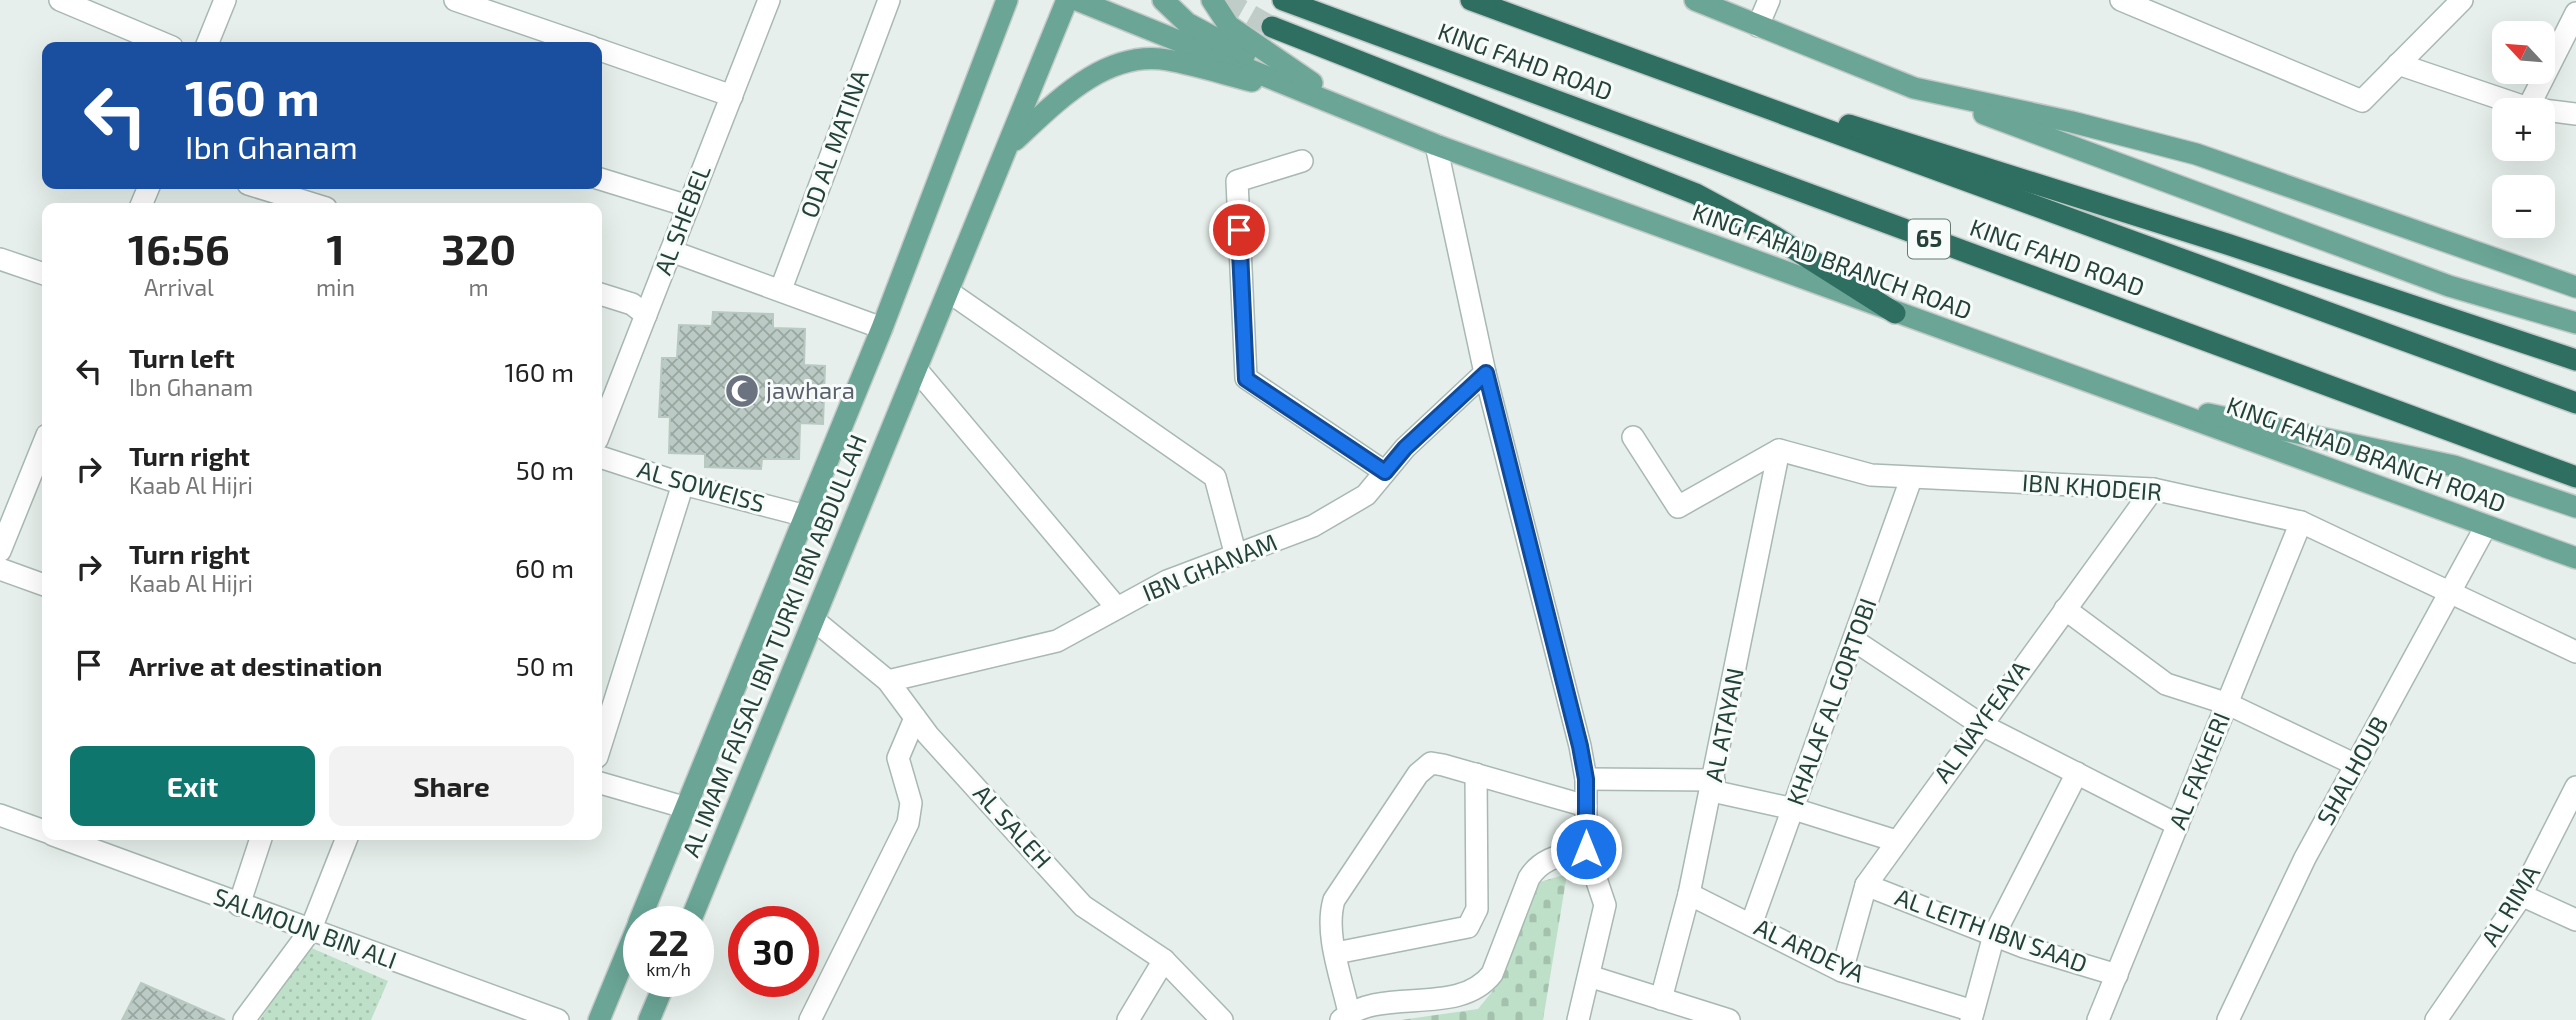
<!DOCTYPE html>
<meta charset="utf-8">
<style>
:root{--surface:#fff;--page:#f2f2f2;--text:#222;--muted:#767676;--accent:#0f766e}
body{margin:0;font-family:"Exo 2",sans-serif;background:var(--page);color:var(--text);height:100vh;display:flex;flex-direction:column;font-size:26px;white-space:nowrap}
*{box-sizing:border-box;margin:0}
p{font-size:23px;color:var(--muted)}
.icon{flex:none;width:38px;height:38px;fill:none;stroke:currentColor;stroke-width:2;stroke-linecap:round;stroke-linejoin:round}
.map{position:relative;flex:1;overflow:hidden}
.drawer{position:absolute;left:42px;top:203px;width:560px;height:637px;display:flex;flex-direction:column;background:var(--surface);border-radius:14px;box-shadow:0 7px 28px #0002}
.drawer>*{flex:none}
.banner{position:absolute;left:42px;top:42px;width:560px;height:147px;border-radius:14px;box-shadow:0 7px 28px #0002;background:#1a4fa0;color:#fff;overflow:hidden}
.needle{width:46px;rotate:296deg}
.fabs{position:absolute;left:2492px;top:21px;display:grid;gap:14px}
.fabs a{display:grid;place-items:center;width:63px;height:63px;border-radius:14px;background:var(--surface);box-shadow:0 7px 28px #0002;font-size:35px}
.speed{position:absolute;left:623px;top:906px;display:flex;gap:14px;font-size:35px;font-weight:700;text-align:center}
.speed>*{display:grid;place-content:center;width:91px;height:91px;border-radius:50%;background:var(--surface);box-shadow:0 7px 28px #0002;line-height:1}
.speed small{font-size:18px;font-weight:400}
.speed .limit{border:10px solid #d22;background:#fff;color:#111}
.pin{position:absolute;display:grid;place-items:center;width:60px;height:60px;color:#fff;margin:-30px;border:4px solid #fff;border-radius:50%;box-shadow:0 2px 7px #0007}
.me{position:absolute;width:77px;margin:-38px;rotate:0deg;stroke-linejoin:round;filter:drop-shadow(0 0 5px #0008)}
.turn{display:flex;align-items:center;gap:24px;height:147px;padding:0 28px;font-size:32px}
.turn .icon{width:91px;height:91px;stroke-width:2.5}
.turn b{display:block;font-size:49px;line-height:60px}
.eta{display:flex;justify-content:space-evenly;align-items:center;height:119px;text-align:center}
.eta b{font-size:42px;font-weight:700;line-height:49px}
.action{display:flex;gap:14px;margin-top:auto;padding:14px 28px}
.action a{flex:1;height:80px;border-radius:14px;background:var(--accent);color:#fff;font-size:28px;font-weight:700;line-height:80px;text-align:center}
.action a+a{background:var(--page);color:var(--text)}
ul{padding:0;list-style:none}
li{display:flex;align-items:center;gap:21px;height:98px;padding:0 28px}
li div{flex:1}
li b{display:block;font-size:26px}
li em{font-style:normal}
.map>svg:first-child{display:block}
</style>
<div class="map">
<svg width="2576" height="1020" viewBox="0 0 2576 1020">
<defs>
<pattern id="cemetery-stones" width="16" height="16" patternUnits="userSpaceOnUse" patternTransform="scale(1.75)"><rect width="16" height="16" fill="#bfe0c8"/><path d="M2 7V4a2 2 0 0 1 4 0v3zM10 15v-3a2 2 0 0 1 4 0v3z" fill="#a4c1ad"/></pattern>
<pattern id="park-dots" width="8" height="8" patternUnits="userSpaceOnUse" patternTransform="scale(1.75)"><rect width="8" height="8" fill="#bfe0c8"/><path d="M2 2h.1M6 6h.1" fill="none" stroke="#a4c1ad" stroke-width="1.8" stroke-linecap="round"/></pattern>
<pattern id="building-cross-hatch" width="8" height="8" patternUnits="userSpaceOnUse" patternTransform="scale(1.75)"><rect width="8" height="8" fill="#bbcac4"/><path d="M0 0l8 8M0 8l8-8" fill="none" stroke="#98a6a0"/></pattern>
</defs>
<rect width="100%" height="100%" fill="#e6efeb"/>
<polygon fill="url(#cemetery-stones)" points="1567,874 1543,1020 1401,1020 1478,1009 1500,982 1540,882"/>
<polygon fill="url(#park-dots)" points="307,946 388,981 371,1020 260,1020"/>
<g fill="url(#building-cross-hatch)" stroke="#b8c9c2" stroke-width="2">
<polygon points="713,312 773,314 773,328 805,329 804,365 825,366 823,424 800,423 799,459 762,459 761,469 705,467 705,454 669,453 670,417 659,417 662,358 677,358 679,325 712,326"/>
<polygon points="141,983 225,1020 122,1020"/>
</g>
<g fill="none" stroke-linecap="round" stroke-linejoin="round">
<polyline stroke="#bfccc8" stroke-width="21" stroke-dasharray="21 10" stroke-linecap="butt" points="1224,0 1272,27"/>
<g stroke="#a8b8b2" stroke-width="24">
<g id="minor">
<polyline points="60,0 172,47"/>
<polyline points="455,0 592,47"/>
<polyline points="2121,0 2362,101 2462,0"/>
<polyline points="1758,26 1769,0"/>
<polyline points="206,47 225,0"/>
<polyline points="597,49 732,96"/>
<polyline points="2398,64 2528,108 2576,114"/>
<polyline points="2528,108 2576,13"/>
<polyline points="1436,145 1485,373 1580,746 1586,779 1586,849 1605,905 1578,1020"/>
<polyline points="1302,161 1237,181 1246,378 1385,472"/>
<polyline points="597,178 688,206"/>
<polyline points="248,184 326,208"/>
<polyline points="140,208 150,184"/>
<polyline points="671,251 882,328"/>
<polyline points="0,259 47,275"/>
<polyline points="781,289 889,0"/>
<polyline points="949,292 1215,477 1236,556"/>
<polyline points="597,293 632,304 646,315"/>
<polyline points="917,370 1117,608"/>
<polyline points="1633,437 1678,507 1779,450 1871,475 2153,489 2301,522 2576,652"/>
<polyline points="597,440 769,0"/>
<polyline points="597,456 683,484 806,516"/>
<polyline points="0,551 47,435"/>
<polyline points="0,569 47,586"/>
<polyline points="2065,609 2166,684 2228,704 2356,765"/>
<polyline points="814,620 888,681 928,735 1083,906 1164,960 1222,1020"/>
<polyline points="1855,641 1980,724 2178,825"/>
<polyline points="888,681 1057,641 1167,581 1313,526 1366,495 1405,448 1485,373"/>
<polyline points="597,757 683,484"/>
<polyline points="1586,779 1714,780"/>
<polyline points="597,782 687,808"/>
<polyline points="1712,791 1794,809 1896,841"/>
<polyline points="0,815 47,832"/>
<polyline points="53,835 558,1020"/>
<polyline points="1866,885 2024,947 2117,975"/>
<polyline points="1689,894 1842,971 1973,1011"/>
<polyline points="2521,895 2576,920"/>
<polyline points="239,905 262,835"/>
<polyline points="1751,925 1911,479"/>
<polyline points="1336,953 1468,927 1477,909 1476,774"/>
<polyline points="1842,971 1866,885 2153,489"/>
<polyline points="1589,976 1729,1020"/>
<polyline points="1661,999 1689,894 1779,450"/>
<path d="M 1349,1013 C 1342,979 1324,934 1334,900 L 1418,774 L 1431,763 L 1443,765 L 1586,806"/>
<polyline points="244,1020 310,931 348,835"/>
<polyline points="810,1020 908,823 911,803 898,758 915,718"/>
<polyline points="1128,1020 1164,960"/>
<path d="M 1341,1020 C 1382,985 1457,1018 1492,974 L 1529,878 C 1542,857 1563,855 1586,849"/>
<polyline points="1971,1020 1994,935 2077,773"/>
<polyline points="2098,1020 2301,522"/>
<polyline points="2228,1020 2305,858 2486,526"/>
<polyline points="2436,1020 2518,901 2576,787"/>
</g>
</g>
<g stroke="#c2cac8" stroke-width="24">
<g id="major">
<polyline points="1077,0 1436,145 2576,558"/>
<polyline points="1163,0 1187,23 1245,54"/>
<polyline points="1212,0 1229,26 1312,83"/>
<polyline points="1695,0 1914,88 2072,122 2196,154 2576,287"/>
<polyline points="1984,114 2449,286 2576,323"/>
<path d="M 1015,140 C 1056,102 1106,49 1168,60 C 1196,65 1224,74 1252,81"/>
<polyline points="2208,414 2454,466 2576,507"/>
<polyline points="639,922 882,328 1007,0"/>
<polyline points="690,922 1067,0"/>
<polyline points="599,1020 639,923"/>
<polyline points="649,1020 665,982"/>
</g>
</g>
<g stroke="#c2cac8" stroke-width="24">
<g id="highway">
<polyline points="1283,0 2576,477"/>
<polyline points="1471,0 2576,403"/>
<polyline points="1272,27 1696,194 1772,235 1895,313"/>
<polyline points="1849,125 2227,244 2576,360"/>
</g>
</g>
<use href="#minor" stroke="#fff" stroke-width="21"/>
<use href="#major" stroke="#6aa596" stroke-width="21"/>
<use href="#highway" stroke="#2f6f62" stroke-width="21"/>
</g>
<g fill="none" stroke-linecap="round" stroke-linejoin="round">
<g stroke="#114b97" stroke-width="18">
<polyline id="route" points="1239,230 1246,379 1385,472 1405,448 1486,373 1580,746 1586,779 1586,849"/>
</g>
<use href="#route" stroke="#1a73e8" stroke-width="12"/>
</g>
<defs>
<g id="mosque-disc" transform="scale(1.75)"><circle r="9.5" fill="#6b7280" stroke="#f7fbf9"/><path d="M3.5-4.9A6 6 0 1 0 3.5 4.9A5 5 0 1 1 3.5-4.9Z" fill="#fff"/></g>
</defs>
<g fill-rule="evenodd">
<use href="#mosque-disc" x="742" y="391"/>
</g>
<g text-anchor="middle" stroke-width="6" stroke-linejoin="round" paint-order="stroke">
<rect fill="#f7fbf9" stroke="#637a73" stroke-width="2" x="1908" y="219.5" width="42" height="39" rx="5"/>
<g font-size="23" font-weight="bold" fill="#24423a">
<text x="1929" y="247">65</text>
</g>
<g font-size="24" fill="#24423a" stroke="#f7fbf9">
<text transform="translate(1525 62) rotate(20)" y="8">KING FAHD ROAD</text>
<text transform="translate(835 144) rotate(-70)" y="8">OD AL MATINA</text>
<text transform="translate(683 220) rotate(-69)" y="8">AL SHEBEL</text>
<text transform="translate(2057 258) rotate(20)" y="8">KING FAHD ROAD</text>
<text transform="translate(1832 262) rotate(20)" y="8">KING FAHAD BRANCH ROAD</text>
<text transform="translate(2366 455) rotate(20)" y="8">KING FAHAD BRANCH ROAD</text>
<text transform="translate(701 487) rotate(16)" y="8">AL SOWEISS</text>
<text transform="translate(2092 488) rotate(4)" y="8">IBN KHODEIR</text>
<text transform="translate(1210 568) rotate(-22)" y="8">IBN GHANAM</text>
<text transform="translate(775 646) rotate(-68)" y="8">AL IMAM FAISAL IBN TURKI IBN ABDULLAH</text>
<text transform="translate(1832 702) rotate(-70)" y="8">KHALAF AL GORTOBI</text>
<text transform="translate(1982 722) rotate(-54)" y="8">AL NAYFEAYA</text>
<text transform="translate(1725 725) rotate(-79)" y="8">AL ATAYAN</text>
<text transform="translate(2200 771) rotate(-68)" y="8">AL FAKHERI</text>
<text transform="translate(2353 771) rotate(-61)" y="8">SHALHOUB</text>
<text transform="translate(1012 827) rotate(48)" y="8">AL SALEH</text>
<text transform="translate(2511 906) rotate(-59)" y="8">AL RIMA</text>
<text transform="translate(305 929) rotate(20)" y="8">SALMOUN BIN ALI</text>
<text transform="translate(1991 931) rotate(20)" y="8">AL LEITH IBN SAAD</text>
<text transform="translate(1809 951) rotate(25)" y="8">AL ARDEYA</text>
</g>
<g font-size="24" fill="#5b616d" stroke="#f7fbf9" text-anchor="start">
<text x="766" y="399">jawhara</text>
</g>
</g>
</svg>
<div class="fabs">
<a><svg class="needle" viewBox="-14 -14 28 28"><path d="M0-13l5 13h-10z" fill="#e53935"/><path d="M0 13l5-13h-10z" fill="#767676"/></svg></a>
<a>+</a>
<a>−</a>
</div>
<div class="speed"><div>22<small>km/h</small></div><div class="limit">30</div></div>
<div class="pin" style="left:1239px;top:230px;background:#d93025"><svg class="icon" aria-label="arrive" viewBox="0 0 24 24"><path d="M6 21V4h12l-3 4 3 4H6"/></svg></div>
<svg class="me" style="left:1586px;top:849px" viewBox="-20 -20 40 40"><circle r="17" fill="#1a73e8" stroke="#fff" stroke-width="3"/><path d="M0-11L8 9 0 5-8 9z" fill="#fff"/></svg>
<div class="banner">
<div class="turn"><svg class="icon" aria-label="left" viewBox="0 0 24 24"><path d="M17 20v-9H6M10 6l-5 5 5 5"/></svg><div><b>160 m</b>Ibn Ghanam</div></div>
</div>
<section class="drawer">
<div class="eta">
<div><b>16:56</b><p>Arrival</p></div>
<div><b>1</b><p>min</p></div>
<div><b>320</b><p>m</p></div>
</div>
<ul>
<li><svg class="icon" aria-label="left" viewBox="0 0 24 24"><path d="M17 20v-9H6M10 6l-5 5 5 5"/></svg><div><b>Turn left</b><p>Ibn Ghanam</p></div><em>160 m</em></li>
<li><svg class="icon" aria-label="right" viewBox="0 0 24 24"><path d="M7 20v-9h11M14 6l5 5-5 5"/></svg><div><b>Turn right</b><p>Kaab Al Hijri</p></div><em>50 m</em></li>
<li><svg class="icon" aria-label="right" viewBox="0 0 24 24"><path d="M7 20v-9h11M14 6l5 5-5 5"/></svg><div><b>Turn right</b><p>Kaab Al Hijri</p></div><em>60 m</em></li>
<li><svg class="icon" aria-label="arrive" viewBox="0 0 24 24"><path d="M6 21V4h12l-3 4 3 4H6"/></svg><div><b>Arrive at destination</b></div><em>50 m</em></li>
</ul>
<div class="action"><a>Exit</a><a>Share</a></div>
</section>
</div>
